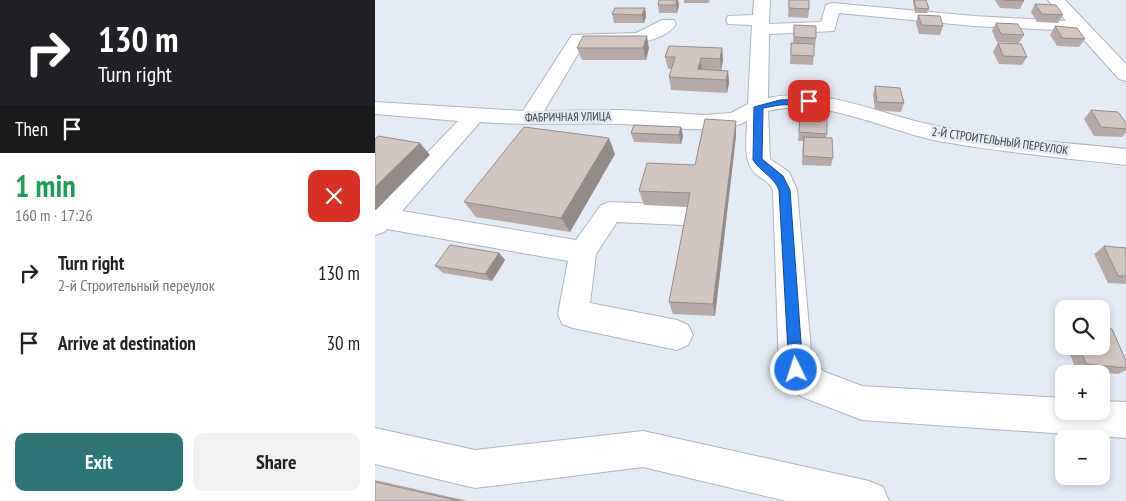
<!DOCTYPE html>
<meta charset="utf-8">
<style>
:root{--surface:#fff;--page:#f2f2f2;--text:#222;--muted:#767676;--accent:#2c7677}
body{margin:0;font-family:"PT Sans Narrow",sans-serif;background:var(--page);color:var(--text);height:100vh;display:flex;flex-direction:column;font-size:19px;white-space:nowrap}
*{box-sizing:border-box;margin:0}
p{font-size:16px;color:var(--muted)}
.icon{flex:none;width:28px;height:28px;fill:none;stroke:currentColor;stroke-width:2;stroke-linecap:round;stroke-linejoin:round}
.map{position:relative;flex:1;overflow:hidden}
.drawer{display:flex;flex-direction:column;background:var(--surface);width:375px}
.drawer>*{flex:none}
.top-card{background:#202124;color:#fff;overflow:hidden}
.buttons{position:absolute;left:680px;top:300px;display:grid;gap:10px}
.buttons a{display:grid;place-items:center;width:55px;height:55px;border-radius:10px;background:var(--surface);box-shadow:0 2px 8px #0003;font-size:25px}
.pin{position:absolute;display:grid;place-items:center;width:42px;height:42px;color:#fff;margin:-21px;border-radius:10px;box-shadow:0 2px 8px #0006}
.me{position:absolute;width:55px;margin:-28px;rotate:356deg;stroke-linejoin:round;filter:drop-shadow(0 0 4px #0008)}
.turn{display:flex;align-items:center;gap:18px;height:105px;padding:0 15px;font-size:22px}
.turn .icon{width:65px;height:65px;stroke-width:2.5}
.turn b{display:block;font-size:35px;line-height:42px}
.then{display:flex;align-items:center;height:48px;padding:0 15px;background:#0003;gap:10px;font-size:19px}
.round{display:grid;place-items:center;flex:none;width:52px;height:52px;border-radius:10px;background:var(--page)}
.headline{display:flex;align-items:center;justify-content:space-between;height:85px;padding:0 15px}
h1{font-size:30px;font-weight:700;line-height:38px;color:#1e9e55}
.action{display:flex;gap:10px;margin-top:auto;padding:10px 15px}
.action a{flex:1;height:58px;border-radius:10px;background:var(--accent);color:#fff;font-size:20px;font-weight:700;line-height:58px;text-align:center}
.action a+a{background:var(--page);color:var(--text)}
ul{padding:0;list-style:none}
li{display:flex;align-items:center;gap:15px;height:70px;padding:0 15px}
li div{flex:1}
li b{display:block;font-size:19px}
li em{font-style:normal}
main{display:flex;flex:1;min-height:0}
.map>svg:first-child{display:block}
</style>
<main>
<section class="drawer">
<div class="top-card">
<div class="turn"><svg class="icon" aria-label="right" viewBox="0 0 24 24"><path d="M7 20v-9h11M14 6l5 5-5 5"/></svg><div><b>130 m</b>Turn right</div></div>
<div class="then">Then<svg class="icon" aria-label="arrive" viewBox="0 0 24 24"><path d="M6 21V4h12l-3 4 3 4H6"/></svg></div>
</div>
<div class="headline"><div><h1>1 min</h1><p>160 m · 17:26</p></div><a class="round" style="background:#d93025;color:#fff"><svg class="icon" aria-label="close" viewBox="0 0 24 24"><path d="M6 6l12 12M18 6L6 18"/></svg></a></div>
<ul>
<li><svg class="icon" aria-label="right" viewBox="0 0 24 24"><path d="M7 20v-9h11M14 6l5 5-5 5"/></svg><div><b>Turn right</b><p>2-й Строительный переулок</p></div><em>130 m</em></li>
<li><svg class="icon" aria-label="arrive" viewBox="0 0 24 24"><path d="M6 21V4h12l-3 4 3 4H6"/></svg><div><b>Arrive at destination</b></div><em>30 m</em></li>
</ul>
<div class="action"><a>Exit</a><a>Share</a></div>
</section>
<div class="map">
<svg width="751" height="501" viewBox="0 0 751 501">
<rect width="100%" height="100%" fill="#e4ebf4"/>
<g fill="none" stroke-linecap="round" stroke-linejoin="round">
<g stroke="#adb4bc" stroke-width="2">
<g id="minor">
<path d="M 379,0 L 395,0 L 394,24 L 446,22 L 451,5 L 457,3 L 599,16 L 691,21 L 673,0 L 690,0 L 751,64 L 751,81 L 744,79 L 701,31 L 599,26 L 464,13 L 459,31 L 394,34 L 393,98 C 449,86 503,114 557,125 C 621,139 687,142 751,149 L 751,165 C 688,158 625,152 563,141 C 507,130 452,97 393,111 L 395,159 L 414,172 L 422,190 L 437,362 L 450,372 L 487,386 L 689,398 L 689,411 L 726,411 L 726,401 L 751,402 L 751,438 L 487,420 L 427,397 L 409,382 L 404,370 L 398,190 C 394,181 388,180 381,174 C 367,161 372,139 372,121 C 343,137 280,125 247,124 C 200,122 153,126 105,122 L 27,211 L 201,240 L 226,205 L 235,202 L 308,205 L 317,208 L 321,215 L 317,222 L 308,225 L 242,222 L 221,254 L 215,303 L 302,320 L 313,325 L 318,335 L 313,345 L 302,350 L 198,328 L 187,324 L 183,314 L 193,261 L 12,229 L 9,232 L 0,235 L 0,207 L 83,121 L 0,114 L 0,102 L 148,111 L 197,35 L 261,33 L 287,20 L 299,20 L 301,24 C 285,48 234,45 209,44 L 169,111 L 247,110 L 330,115 L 356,113 L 373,104 L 377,25 L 353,24 L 351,20 L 353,16 L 378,15 Z"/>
<polygon points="0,428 100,450 268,431 494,481 508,487 514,501 411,501 268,467 100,488 0,464"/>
</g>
</g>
<use href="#minor" fill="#fff" fill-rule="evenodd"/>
</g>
<g fill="#b5aaa7">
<polygon points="309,0 335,0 334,3 309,3"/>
<polygon points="414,0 434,9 433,18 413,17"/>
<polygon points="538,0 551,0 554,9 552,13 540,13 538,2"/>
<polygon points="620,0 648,0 649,1 645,9 625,8"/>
<polygon points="660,4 688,15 683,23 662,22 656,12"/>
<polygon points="283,5 304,5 302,13 284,13"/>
<polygon points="270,8 271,16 269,23 239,23 237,14"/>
<polygon points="543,15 568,26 565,35 544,34 541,23"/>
<polygon points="621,23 649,35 644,43 622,42 617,31"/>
<polygon points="419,25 441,38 440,46 439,46 438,65 415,64 416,43 418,43"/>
<polygon points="680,26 710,39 704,47 682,46 675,35"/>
<polygon points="623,43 652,57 647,65 624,64 618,52"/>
<polygon points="202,48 274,48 271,60 207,60"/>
<polygon points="347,48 348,60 346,70 353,71 354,83 352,93 296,90 294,77 297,69 293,69 290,57"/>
<polygon points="500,86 529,103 526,112 500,110 498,95"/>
<polygon points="716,110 751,123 751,133 747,137 719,136 709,119"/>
<polygon points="425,115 452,134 451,138 458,158 456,166 427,165 428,141 423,141"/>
<polygon points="306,127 308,136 306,144 259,142 256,133"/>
<polygon points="361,136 340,316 298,314 294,302 312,207 269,205 264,191 320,165"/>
<polygon points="240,154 195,232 101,217 89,202"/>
<polygon points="729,246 751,248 751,284 733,283 719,254"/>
<polygon points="124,253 130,260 117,281 68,273 60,266"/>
<polygon points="692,346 726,346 751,361 751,370 743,374 701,370"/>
<polygon points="0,480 93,501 0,501"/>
</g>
<g fill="#938b88">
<polygon points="302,0 303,0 304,5 302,13 301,5"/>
<polygon points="270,8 271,16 269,23 267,15"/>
<polygon points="272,36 274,48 271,60 268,48"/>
<polygon points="347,48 348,60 346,71 345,59"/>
<polygon points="326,58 327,70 323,69"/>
<polygon points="353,71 354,83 352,93 351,80"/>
<polygon points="361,121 361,136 340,316 338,304"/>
<polygon points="306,127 308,136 306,144 304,135"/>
<polygon points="234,138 240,154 195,232 186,218"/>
<polygon points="45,143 55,155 1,210 0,210 0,187"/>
<polygon points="124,253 130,260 117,281 110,274"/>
</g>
<g fill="#d2c6c2" stroke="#938b88">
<polygon points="284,0 302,0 301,5 283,5"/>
<polygon points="414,0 434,0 434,9 414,8"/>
<polygon points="539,0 551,0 554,9 541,8"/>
<polygon points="628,0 648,0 649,1"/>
<polygon points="660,4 681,5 688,15 667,14"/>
<polygon points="240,8 270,8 267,15 237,14"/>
<polygon points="543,15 565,16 568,26 547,25"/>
<polygon points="621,23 643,24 649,35 626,34"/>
<polygon points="419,25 441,26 441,38 419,37"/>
<polygon points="680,26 702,28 710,39 687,38"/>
<polygon points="208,36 272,36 268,48 202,48"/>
<polygon points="416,43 439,44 439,56 416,55"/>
<polygon points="623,43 646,44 652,57 628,56"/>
<polygon points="294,46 347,48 345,59 326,58 323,69 353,71 351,80 294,77 300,57 290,57"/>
<polygon points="500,86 525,88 529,103 502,102"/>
<polygon points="716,110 743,112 751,123 751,129 726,127"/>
<polygon points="425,115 452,116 452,134 424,132"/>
<polygon points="330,119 361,121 338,304 294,302 315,193 264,191 272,163 320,165"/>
<polygon points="259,125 306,127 304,135 256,133"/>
<polygon points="149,127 234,138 186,218 89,202"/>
<polygon points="3,136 45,143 0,187 0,139"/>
<polygon points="429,137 457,138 458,158 428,156"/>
<polygon points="75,245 124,253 110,274 60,266"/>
<polygon points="729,246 751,248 751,276 743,276"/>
<polygon points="726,328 737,329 751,361 751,368 711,364 704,346 726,346"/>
<polygon points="0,482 85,501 0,501"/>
</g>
<path fill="#1a73e8" stroke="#114b97" d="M 434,99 L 438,101 L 437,103 L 405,105 L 388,108 L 387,159 L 408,176 L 415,190 L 428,370 L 426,375 L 421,377 L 416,375 L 414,370 L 404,190 C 399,177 386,172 378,160 L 379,107 L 405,100 Z"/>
<g text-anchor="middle" stroke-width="5" stroke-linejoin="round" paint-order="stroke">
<g font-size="12" fill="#3b3d41" stroke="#e4ebf4">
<text transform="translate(193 117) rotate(-1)" y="4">ФАБРИЧНАЯ УЛИЦА</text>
<text transform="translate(625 141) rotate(8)" y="4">2-Й СТРОИТЕЛЬНЫЙ ПЕРЕУЛОК</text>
</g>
</g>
</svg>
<div class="buttons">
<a><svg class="icon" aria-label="search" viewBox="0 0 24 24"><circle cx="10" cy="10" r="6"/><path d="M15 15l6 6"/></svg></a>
<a>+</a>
<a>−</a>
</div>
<div class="pin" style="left:434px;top:101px;background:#d93025"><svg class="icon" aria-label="arrive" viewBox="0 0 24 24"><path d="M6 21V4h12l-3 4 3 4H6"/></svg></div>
<svg class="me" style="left:421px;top:370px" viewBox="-20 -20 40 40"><circle r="17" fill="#1a73e8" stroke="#fff" stroke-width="3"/><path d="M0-11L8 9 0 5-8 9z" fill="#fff"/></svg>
</div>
</main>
